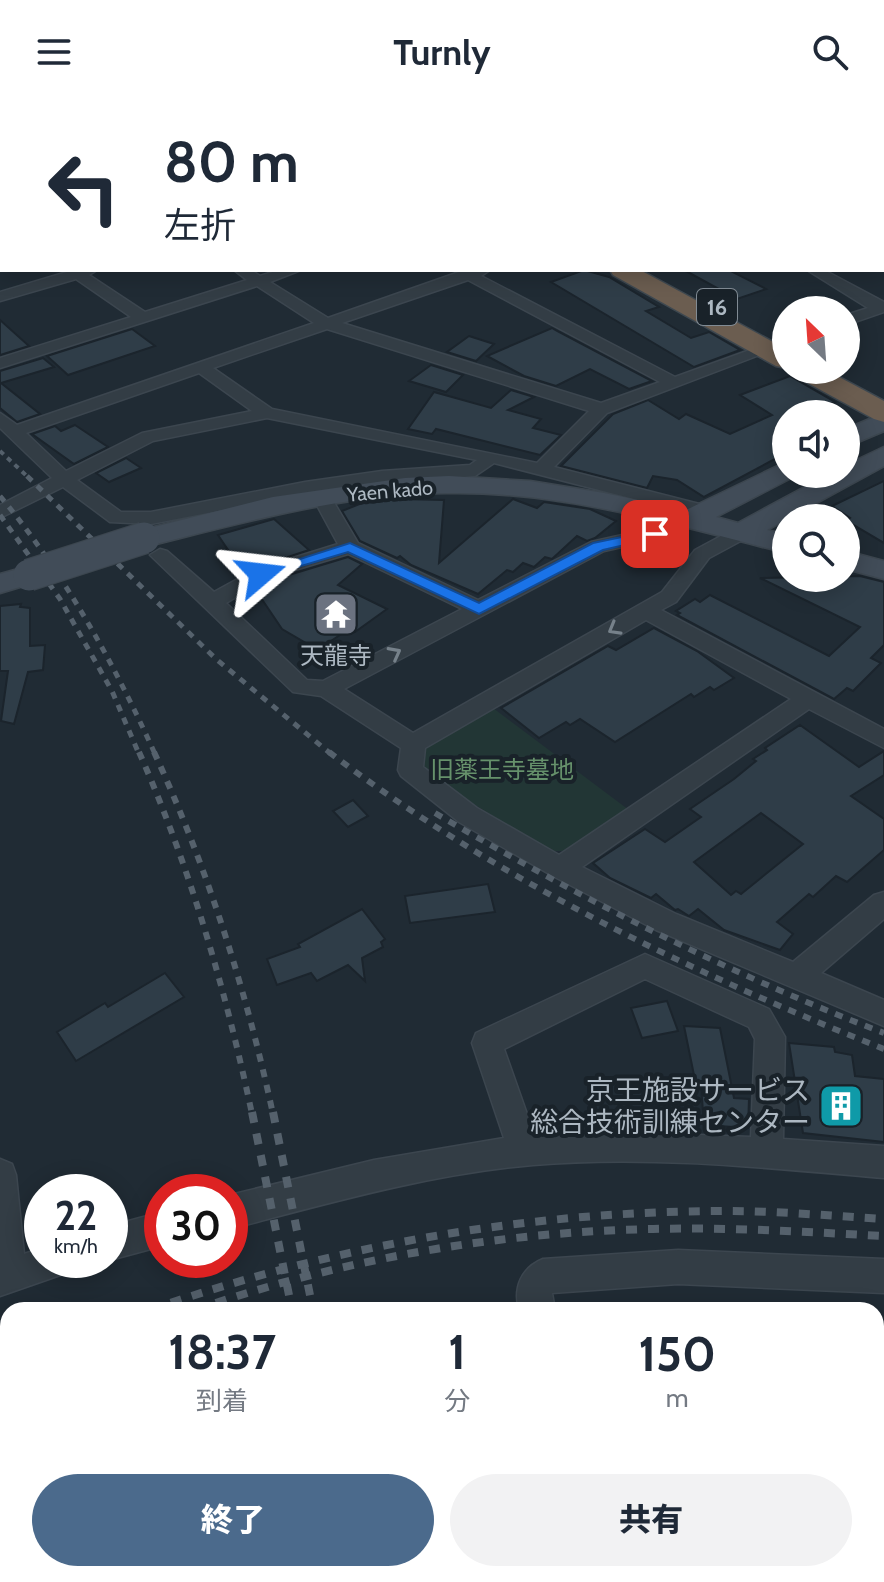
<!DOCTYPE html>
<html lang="ja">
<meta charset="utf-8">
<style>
:root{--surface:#fff;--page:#f2f2f3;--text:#1f2937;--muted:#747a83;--accent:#4b6a8c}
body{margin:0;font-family:Cabin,"Noto Sans JP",sans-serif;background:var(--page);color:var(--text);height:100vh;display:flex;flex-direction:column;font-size:30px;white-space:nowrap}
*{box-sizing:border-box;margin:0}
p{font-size:26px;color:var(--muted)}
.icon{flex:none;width:44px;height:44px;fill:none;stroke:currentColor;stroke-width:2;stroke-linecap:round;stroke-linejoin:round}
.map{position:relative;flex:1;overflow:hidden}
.drawer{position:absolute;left:0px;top:1198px;width:884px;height:280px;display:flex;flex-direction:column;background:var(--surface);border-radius:24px 24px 0 0;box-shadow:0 4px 20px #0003}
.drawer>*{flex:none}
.banner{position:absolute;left:0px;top:0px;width:884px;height:168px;box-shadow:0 4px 20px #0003;background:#fff;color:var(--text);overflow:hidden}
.needle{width:52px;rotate:335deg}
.tools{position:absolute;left:772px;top:192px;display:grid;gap:16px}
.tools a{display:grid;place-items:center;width:88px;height:88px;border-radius:50%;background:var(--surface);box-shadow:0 4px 20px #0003;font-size:40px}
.speed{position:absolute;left:24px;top:1070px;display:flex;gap:16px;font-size:40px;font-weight:700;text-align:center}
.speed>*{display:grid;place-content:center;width:104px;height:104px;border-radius:50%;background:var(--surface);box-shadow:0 4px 20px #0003;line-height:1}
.speed small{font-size:20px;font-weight:400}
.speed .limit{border:12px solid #d22;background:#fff;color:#111}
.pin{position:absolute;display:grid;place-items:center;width:68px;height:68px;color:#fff;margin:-34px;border-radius:16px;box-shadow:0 4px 12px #0006}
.me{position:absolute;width:88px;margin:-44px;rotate:73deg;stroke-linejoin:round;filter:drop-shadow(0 0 6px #0008)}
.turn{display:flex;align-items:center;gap:28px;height:168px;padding:0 32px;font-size:36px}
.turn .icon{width:104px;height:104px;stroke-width:2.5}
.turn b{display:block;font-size:56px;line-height:68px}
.eta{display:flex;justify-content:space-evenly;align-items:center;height:136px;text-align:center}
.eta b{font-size:48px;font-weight:800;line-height:56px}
.button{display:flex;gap:16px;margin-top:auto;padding:16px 32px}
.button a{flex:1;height:92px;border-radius:48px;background:var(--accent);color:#fff;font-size:32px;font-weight:800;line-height:92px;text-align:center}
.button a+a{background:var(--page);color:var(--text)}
header{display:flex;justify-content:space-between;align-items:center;height:104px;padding:0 32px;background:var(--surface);font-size:36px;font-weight:800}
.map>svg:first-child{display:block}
</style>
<header><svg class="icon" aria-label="menu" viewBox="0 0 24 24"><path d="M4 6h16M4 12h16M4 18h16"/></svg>Turnly<svg class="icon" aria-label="search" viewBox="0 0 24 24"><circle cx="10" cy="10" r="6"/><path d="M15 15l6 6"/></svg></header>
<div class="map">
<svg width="884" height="1478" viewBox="0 0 884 1478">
<rect width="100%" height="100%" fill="#202b34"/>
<g fill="#223635">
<polygon points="493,604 629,706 572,747 549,747 472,699 420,659 422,645"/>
<polygon points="413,1470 549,1470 551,1478 414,1478"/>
</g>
<g fill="#2f3d48" stroke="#1b242c" stroke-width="2" fill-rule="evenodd">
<polygon points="584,166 609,173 659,203 646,207 691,234 709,228 740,246 694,263 551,178"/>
<polygon points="684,166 729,166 766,185 737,195"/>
<polygon points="0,216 29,242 0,251"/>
<polygon points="552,224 557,227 652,277 629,285 590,265 556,282 524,272 487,252"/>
<polygon points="132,225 155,242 68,271 47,252"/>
<polygon points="469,232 494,240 476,257 447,248"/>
<polygon points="43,254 54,263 1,279 40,310 17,318 0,304 0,267"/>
<polygon points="431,261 463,271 446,288 409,277"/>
<polygon points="790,272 835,298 805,310 786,310 786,349 704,393 677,376 653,372 647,384 561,362 613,310 648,296 679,315 686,310 730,330 772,311 740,291"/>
<polygon points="511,286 534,293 508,306 541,315 533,324 561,331 540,351 436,325 432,330 408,325 434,288 491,304"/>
<polygon points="75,321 108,343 74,360 32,330 55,322 61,327"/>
<polygon points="126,354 141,364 109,378 96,369"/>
<polygon points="884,377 884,439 847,417 850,414 832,402"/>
<polygon points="399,395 444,396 439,459 513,395 537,404 544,398 590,405 616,417 595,434 587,437 577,432 552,455 545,453 534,463 523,459 513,468 507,466 478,490 411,461 400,452 397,454 360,437 342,407 362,399"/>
<polygon points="274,415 309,446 243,468 218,431"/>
<polygon points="348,453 362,460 338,481 387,505 355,528 350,524 318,546 282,525 255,485 269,477"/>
<polygon points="860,472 884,478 884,541 871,554 881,559 853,587 847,584 834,595 677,511 680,509 676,507 695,495 700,498 710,491 829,552 860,523 760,474"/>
<polygon points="21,500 20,503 30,504 30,542 45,541 43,566 28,568 14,620 1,617 8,567 0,567 0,502"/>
<polygon points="654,524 697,547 734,574 714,586 710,583 694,593 691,590 615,638 580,615 570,621 566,618 539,634 501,604 608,542 616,546"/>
<path d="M 800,621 L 859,663 L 884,647 L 884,671 L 851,692 L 884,715 L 884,746 L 847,778 L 836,772 L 813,793 L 809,790 L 777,818 L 793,830 L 780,846 L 724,826 L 698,805 L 689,812 L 678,805 L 675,806 L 656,790 L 651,794 L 610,774 L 593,759 L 645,725 L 665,738 L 701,713 L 690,705 L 734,675 L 756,657 L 753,655 L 767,646 L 765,644 ZM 761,709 L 803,740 L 741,790 L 736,787 L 731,791 L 694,758 Z"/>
<polygon points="353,696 368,712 348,723 333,707"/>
<polygon points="488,780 495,808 410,819 405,792"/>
<polygon points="362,805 385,835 381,838 383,843 362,854 365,877 348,861 317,877 311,869 277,881 267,855 300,843 298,840"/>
<polygon points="165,869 184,893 76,957 57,928 105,899 108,903"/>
<polygon points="667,897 678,927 642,934 631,904"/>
<polygon points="684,922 720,924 734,994 749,995 748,1024 704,1021 701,981 696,981"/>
<polygon points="789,939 834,943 835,948 852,951 855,972 884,975 884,1038 803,1029"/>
</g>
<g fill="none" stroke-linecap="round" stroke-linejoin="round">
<g stroke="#3c464f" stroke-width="3">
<g id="street">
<polygon points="591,0 618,0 619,2 592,2"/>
<rect x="0" y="10" width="2" height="7"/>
<rect x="882" y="12" width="2" height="6"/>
<rect x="882" y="38" width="2" height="8"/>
<polygon points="2,41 2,49 0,50 0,42"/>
<rect x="882" y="75" width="2" height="8"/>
<rect x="0" y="83" width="2" height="8"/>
<polygon points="0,131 2,131 0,140"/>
<rect x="882" y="142" width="2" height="9"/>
<path d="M 65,166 L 97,166 L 89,171 L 145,208 L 247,176 L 234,166 L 251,166 L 260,172 L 279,166 L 301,166 L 270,178 L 328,214 L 462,167 L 490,166 L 481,172 L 675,273 L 761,242 L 767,240 L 775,245 L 607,309 L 554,363 L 715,404 L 718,408 L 715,412 L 708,414 L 494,359 L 475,372 L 382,379 L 305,390 L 151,420 L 110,418 L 63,383 L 0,414 L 0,401 L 52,374 L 0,324 L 0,309 L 17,321 L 314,219 L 257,182 L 0,264 L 0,254 L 131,213 L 76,175 L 0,197 L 0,188 L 67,168 ZM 468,176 L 660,278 L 601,299 L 342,219 ZM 327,225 L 589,307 L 537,359 L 272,305 L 213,264 ZM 199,269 L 252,307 L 142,329 L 66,367 L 26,329 ZM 267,314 L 477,356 L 470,361 L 382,367 L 305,378 L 151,408 L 121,408 L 77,376 L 153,337 Z"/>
<polygon points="807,166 824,166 884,198 884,208 846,221 846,211 868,204"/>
<path d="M 322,388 L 329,390 L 358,439 L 478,496 L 591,438 L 649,425 L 689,410 L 699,416 L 696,420 L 662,434 L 604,447 L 344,585 L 413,629 L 662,488 L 695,446 L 734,425 L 748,425 L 751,429 L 748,433 L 709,454 L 676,498 L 661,506 L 884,625 L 884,644 L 809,605 L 582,763 L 676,810 L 793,858 L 874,791 L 884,788 L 884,815 L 821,869 L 884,896 L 884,922 L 656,826 L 551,771 L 459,718 L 401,672 L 398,666 L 401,644 L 321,592 L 293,588 L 150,451 L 160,445 L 167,447 L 214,488 L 254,466 L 338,440 L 313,394 ZM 348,450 L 462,505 L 323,577 L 307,576 L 226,499 L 268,474 ZM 646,516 L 791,595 L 559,751 L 477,704 L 423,663 L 425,644 Z"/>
<path d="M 645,850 L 769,905 L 785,933 L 783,1035 L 884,1042 L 884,1074 C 768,1064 649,1051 533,1061 C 430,1070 329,1099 230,1125 L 230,1091 L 374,1056 L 504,1034 L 472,939 L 476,929 ZM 645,875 L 749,923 L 755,935 L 751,1033 L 624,1028 L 534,1030 L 504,945 Z"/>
<polygon points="0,1055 12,1060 16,1071 24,1150 42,1144 42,1156 74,1156 69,1168 0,1192"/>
<polygon points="162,1108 162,1142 110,1156 110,1122"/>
<path d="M 678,1146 L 884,1155 L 884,1189 L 678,1180 L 552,1189 L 555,1206 L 519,1206 C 513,1184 521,1164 543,1155 Z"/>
<polygon points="8,1385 8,1425 0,1428 0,1388"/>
<polygon points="242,1470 282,1470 285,1478 243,1478"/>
<polygon points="594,1470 634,1470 637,1478 595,1478"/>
</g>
</g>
<g stroke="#3c464f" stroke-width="3">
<g id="secondary">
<polygon points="884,309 884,327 846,343 846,325"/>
<path d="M 884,343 L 884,362 L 767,426 L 786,431 L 786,449 C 676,421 563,387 447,389 C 343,390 245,418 144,443 L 134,440 L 130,434 L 134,428 L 273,393 L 405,374 L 449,372 L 530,377 L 604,389 L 686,406 L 786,358 L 786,370 L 795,372 L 716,413 L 738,419 L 829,370 L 846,370 L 846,361 Z"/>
<polygon points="846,447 884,457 884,475 846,465"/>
<polygon points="29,462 40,465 44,471 40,477 0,489 0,470"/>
</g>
</g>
<g stroke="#3e4850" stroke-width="3">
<g id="highway">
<polygon points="610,166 640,166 786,245 786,264 776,262 613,171"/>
<polygon points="791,266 826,266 884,297 884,318 874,315 795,272"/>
</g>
</g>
<use href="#street" fill="#333d45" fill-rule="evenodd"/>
<use href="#secondary" fill="#414c58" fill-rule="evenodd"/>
<use href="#highway" fill="#6b5d50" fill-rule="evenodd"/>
<polyline stroke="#55616c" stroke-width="3" stroke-dasharray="4 4" stroke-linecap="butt" points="0,1 37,2"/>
<polyline stroke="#55616c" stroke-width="4" stroke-dasharray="5 5" stroke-linecap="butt" points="0,347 29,374"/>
<g stroke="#55616c" stroke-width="5" stroke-dasharray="7 7" stroke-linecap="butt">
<polyline points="27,372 216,555 331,650"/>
<path d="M 0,392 C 64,469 114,559 155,650"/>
<polyline points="0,411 60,495 112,587 139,650"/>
</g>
<g stroke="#55616c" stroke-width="6" stroke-dasharray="8 8" stroke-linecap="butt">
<path d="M 139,648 C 190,763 226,887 252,1010"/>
<path d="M 154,648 C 207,763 246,885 273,1010"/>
<path d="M 329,648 C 497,776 688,867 884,945"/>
<path d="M 435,709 C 580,794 727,869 884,929"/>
</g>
<g stroke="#55616c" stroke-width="8" stroke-dasharray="11 11" stroke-linecap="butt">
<polyline points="252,1008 292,1206"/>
<polyline points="273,1008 313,1206"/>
<path d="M 150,1206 C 337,1141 528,1107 727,1107 C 779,1107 832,1112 884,1115"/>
<path d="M 195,1206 C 342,1155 498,1128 653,1125 C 730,1123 807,1128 884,1132"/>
<polyline points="0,1266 8,1263"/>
<polyline points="0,1286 8,1282"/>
<polyline points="331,1470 332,1478"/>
<polyline points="352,1470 353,1478"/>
</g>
<g stroke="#3c464f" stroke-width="33" stroke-linecap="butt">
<polyline id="secondary-bridge" points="29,471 144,434"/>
</g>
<use href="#secondary-bridge" stroke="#414c58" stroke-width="31"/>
</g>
<defs><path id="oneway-chevron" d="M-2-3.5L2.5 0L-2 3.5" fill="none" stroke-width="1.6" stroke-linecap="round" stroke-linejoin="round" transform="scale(2)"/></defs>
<g stroke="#76818a">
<use href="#oneway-chevron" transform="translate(614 525) rotate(150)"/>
<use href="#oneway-chevron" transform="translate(395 549) rotate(-28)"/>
</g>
<polygon fill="#1a73e8" stroke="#114b97" stroke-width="2" points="655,426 662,430 660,433 603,446 479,510 348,448 261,474 253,470 350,439 479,499 593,439"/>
<defs>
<g id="temple-square" transform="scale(2.3)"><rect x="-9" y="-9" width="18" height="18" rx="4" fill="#6b7280" stroke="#192229"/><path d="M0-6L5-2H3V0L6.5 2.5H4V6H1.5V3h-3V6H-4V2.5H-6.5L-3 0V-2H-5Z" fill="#fff"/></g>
<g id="building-square" transform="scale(2.3)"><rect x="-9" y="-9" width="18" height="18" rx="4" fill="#0f9aa8" stroke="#192229"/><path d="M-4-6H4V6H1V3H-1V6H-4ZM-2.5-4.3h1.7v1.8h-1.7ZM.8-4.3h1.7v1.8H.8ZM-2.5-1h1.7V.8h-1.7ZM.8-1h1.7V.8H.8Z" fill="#fff"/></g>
</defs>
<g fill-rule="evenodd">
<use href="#temple-square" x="336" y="510"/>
<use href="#building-square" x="841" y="1002"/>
</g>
<g text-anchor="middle" stroke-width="8" stroke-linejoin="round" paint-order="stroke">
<g font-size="20" fill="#adb8c2" stroke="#192229">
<text transform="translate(390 387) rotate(-5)" y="7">Yaen kado</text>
</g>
<rect fill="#192229" stroke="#818b94" stroke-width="2" x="697" y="185" width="40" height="36" rx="6"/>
<g font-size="22" font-weight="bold" fill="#adb8c2">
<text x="717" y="211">16</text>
</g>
<g font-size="24" fill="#adb8c2" stroke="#192229">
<text x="336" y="560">天龍寺</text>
</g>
<g font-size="24" fill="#66916b" stroke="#192229">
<text x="502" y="674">旧薬王寺墓地</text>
</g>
<g font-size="28" fill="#adb8c2" stroke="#192229" text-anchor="end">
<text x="810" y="996">京王施設サービス<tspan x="810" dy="32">総合技術訓練センター</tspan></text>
</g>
</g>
</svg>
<div class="tools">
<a><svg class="needle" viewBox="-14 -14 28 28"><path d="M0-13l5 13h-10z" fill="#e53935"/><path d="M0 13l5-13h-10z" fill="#747a83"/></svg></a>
<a><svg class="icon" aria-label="sound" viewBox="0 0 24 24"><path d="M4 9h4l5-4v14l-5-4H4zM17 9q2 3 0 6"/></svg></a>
<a><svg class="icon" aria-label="search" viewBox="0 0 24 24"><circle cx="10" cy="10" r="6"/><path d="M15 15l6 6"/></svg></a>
</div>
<div class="speed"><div>22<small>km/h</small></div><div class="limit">30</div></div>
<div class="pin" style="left:655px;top:430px;background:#d93025"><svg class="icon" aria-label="arrive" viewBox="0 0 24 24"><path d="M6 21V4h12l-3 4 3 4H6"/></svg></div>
<svg class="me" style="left:261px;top:470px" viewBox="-20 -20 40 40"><path d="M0-17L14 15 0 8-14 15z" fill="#1a73e8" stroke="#fff" stroke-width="4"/></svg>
<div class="banner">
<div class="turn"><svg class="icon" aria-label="left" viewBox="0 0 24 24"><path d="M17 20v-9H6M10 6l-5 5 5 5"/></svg><div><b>80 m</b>左折</div></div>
</div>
<section class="drawer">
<div class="eta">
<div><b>18:37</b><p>到着</p></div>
<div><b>1</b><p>分</p></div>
<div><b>150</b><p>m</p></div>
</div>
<div class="button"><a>終了</a><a>共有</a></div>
</section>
</div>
